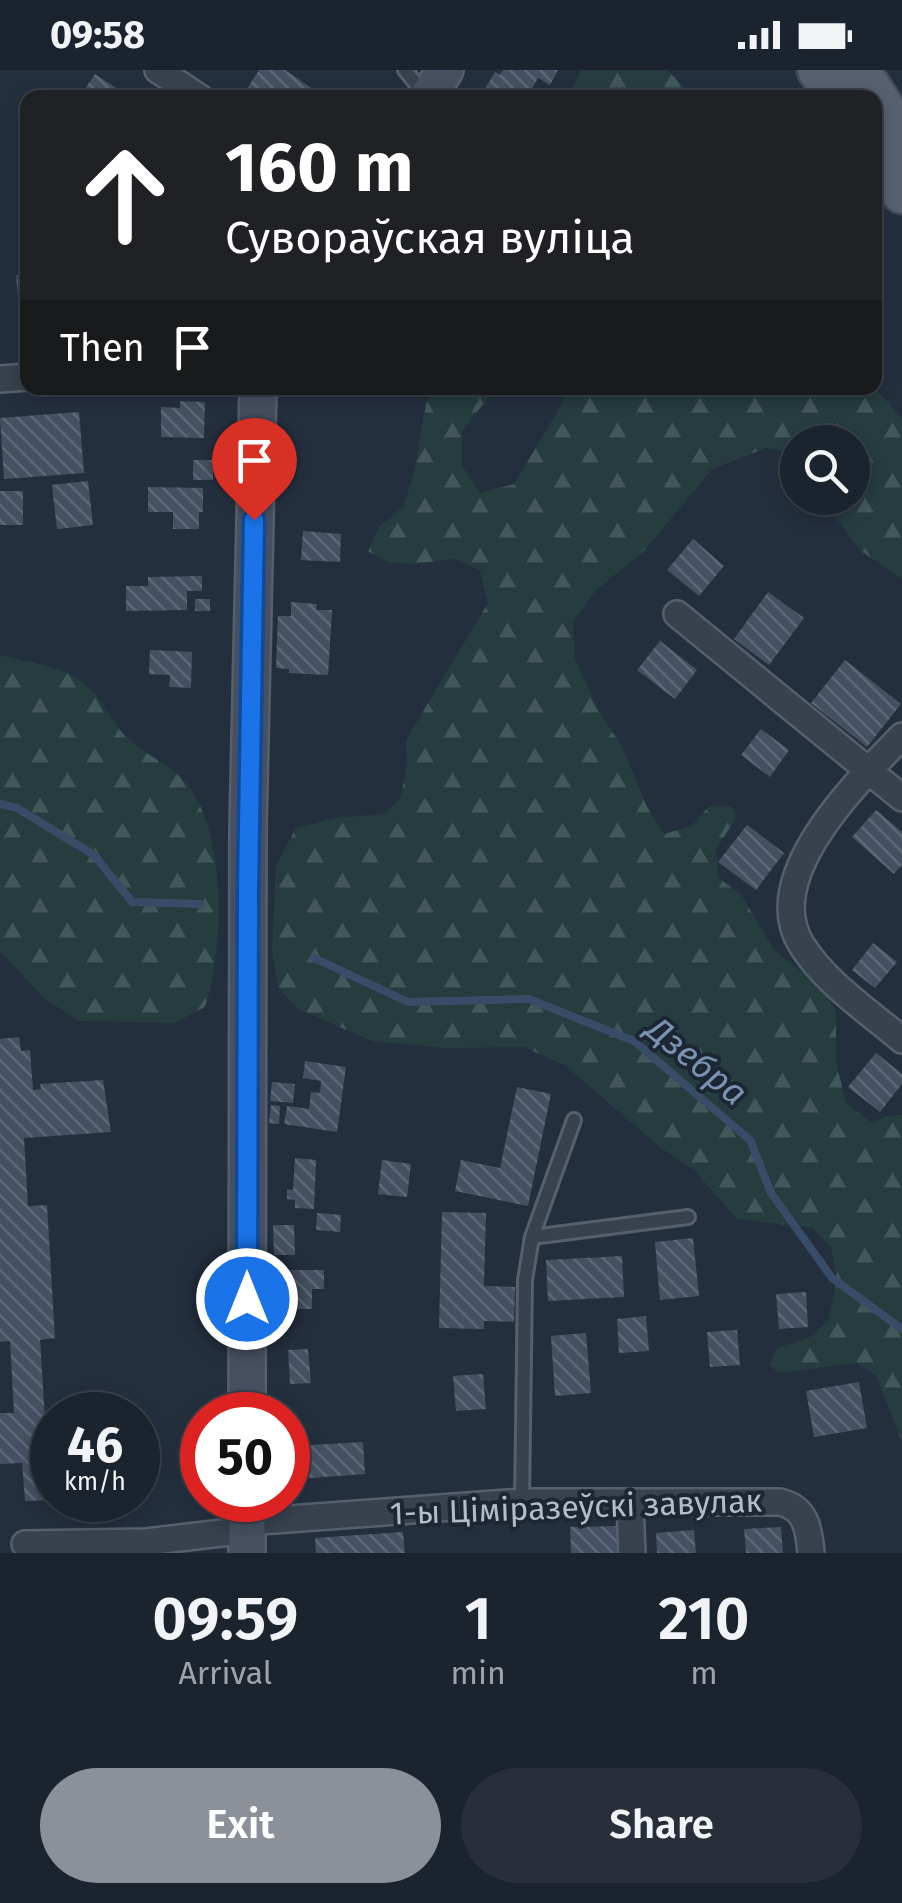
<!DOCTYPE html>
<meta charset="utf-8">
<style>
:root{--surface:#1b232e;--page:#282f3a;--text:#f1f3f6;--muted:#a0a4aa;--line:#39404a;--accent:#8c9099}
body{margin:0;font-family:"Fira Sans",sans-serif;background:var(--page);color:var(--text);height:100vh;display:flex;flex-direction:column;font-size:38px;white-space:nowrap}
*{box-sizing:border-box;margin:0}
p{font-size:32px;color:var(--muted)}
.icon{flex:none;width:55px;height:55px;fill:none;stroke:currentColor;stroke-width:2;stroke-linecap:round;stroke-linejoin:round}
.map{position:relative;height:1483px;overflow:hidden}
.drawer{display:flex;flex-direction:column;background:var(--surface);flex:1}
.drawer>*{flex:none}
.banner{position:absolute;left:20px;top:20px;width:862px;height:305px;border-radius:20px;box-shadow:0 5px 15px #0003,0 0 0 2px var(--line);background:#202124;color:#fff;overflow:hidden}
.fabs{position:absolute;left:780px;top:355px;display:grid;gap:20px}
.fabs a{display:grid;place-items:center;width:90px;height:90px;border-radius:50%;background:var(--surface);box-shadow:0 5px 15px #0003,0 0 0 2px var(--line);font-size:50px}
.speed{position:absolute;left:30px;top:1322px;display:flex;gap:20px;font-size:50px;font-weight:700;text-align:center}
.speed>*{display:grid;place-content:center;width:130px;height:130px;border-radius:50%;background:var(--surface);box-shadow:0 5px 15px #0003,0 0 0 2px var(--line);line-height:1}
.speed small{font-size:25px;font-weight:400}
.speed .limit{border:15px solid #d22;background:#fff;color:#111}
.pin{position:absolute;display:grid;place-items:center;width:85px;height:85px;color:#fff;margin:-102px -42px;border-radius:50% 50% 50% 0;rotate:-45deg;box-shadow:0 0 10px #0007}
.pin .icon{rotate:45deg}
.me{position:absolute;width:110px;margin:-55px;rotate:0deg;stroke-linejoin:round;filter:drop-shadow(0 0 8px #0008)}
.turn{display:flex;align-items:center;gap:35px;height:210px;padding:0 40px;font-size:45px}
.turn .icon{width:130px;height:130px;stroke-width:2.5}
.turn b{display:block;font-size:70px;line-height:85px}
.then{display:flex;align-items:center;height:95px;padding:0 40px;background:#0003;gap:20px;font-size:38px}
.eta{display:flex;justify-content:space-evenly;align-items:center;height:170px;text-align:center}
.eta b{font-size:60px;font-weight:600;line-height:70px}
.action{display:flex;gap:20px;margin-top:auto;padding:20px 40px}
.action a{flex:1;height:115px;border-radius:60px;background:var(--accent);color:#fff;font-size:40px;font-weight:600;line-height:115px;text-align:center}
.action a+a{background:var(--page);color:var(--text)}
.status{display:flex;justify-content:space-between;align-items:center;height:70px;padding:0 50px;background:var(--surface);direction:ltr}
.status svg{height:28px;fill:currentColor}
.map>svg:first-child{display:block}
</style>
<div class="status"><b>09:58</b><svg viewBox="0 0 49 12"><path d="M0 12V9h3v3zM5 12V6h3v6zM10 12V3h3v9zM15 12V0h3v12zM26 1h20v11H26zM47 4h2v5h-2z"/></svg></div>
<div class="map">
<svg width="902" height="1483" viewBox="0 0 902 1483">
<defs>
<pattern id="forest-firs" width="22" height="20" patternUnits="userSpaceOnUse" patternTransform="scale(2.5)"><rect width="22" height="20" fill="#263c3f"/><path d="M5 1l3.5 6h-7zM16 11l3.5 6h-7z" fill="#435659"/></pattern>
<pattern id="building-back-hatch" width="6" height="6" patternUnits="userSpaceOnUse" patternTransform="scale(2.5)"><rect width="6" height="6" fill="#455162"/><path d="M-1 5l2 2M0 0l6 6M5-1l2 2" fill="none" stroke="#5d6877"/></pattern>
</defs>
<rect width="100%" height="100%" fill="#242f3e"/>
<g fill="url(#forest-firs)">
<polygon points="582,0 667,0 694,27 567,27"/>
<polygon points="436,318 496,318 462,361 462,396 480,423 514,414 564,331 567,318 875,318 902,348 902,509 861,481 821,428 852,428 852,372 798,372 797,399 783,381 766,378 712,399 644,481 595,521 573,551 575,589 598,640 622,677 647,737 664,764 692,756 709,736 731,736 737,747 716,779 718,807 742,826 774,880 820,916 836,941 836,991 846,1033 872,1053 887,1046 902,1045 902,1372 876,1305 857,1293 778,1303 770,1294 777,1278 810,1267 828,1251 837,1208 831,1177 812,1158 737,1149 694,1100 661,1078 566,996 524,977 445,978 372,971 298,939 278,917 272,879 276,796 296,758 335,748 383,744 400,729 407,697 406,670 488,533 480,501 455,489 413,494 387,492 368,481 379,457 404,436 415,398 426,334"/>
<path d="M 0,585 C 30,593 70,596 91,620 C 105,635 114,655 128,669 C 144,684 168,693 183,710 C 228,757 224,880 205,937 L 174,953 L 79,951 L 45,929 L 0,881 Z"/>
</g>
<g fill="none" stroke-linecap="round" stroke-linejoin="round">
<g stroke="#394c67" stroke-width="8">
<polyline points="0,734 17,738 94,785 132,832 201,834"/>
<polyline points="314,888 408,932 529,929 634,971 750,1070 771,1123 832,1208 902,1259"/>
</g>
</g>
<g fill="url(#building-back-hatch)">
<polygon points="259,0 285,0 326,28 251,28 244,23"/>
<polygon points="503,0 558,0 550,15 538,8 529,24 535,28 496,28 484,20 495,2 500,5"/>
<polygon points="95,4 119,20 114,28 79,28"/>
<polygon points="28,204 28,235 19,236 16,205"/>
<polygon points="180,331 205,332 204,368 161,367 161,337 180,338"/>
<polygon points="79,342 84,403 4,409 0,348"/>
<rect x="193" y="390" width="20" height="20"/>
<polygon points="88,411 93,455 57,459 52,415"/>
<polygon points="148,417 203,418 203,442 199,442 199,459 173,459 173,442 148,442"/>
<rect x="0" y="421" width="23" height="34"/>
<polygon points="303,461 341,464 340,492 301,490"/>
<polygon points="693,469 724,496 699,526 667,500"/>
<polygon points="202,506 202,521 187,521 187,540 126,541 126,516 148,516 148,507"/>
<polygon points="768,522 804,548 769,595 734,569"/>
<rect x="195" y="529" width="15" height="12"/>
<polygon points="291,532 317,534 316,540 332,540 328,605 289,603 289,599 276,598 278,546 291,546"/>
<polygon points="660,571 697,600 675,629 637,600"/>
<polygon points="150,580 192,582 191,618 169,617 170,605 149,604"/>
<polygon points="845,590 901,634 867,677 811,633"/>
<polygon points="761,659 789,680 770,707 741,685"/>
<polygon points="876,740 902,762 902,795 894,804 852,767"/>
<polygon points="747,755 784,783 756,820 718,792"/>
<polygon points="873,873 897,892 875,918 852,900"/>
<polygon points="19,967 21,981 30,980 33,1020 41,1019 40,1014 103,1010 111,1062 24,1068 28,1136 47,1135 55,1268 40,1270 47,1379 52,1378 52,1430 25,1431 22,1393 0,1394 0,1343 14,1343 10,1271 0,1272 0,969"/>
<polygon points="876,983 902,1004 902,1014 880,1042 848,1017"/>
<polygon points="305,991 346,997 337,1062 284,1054 287,1036 309,1039 311,1022 320,1023 321,1011 303,1008"/>
<polygon points="272,1012 295,1014 293,1033 270,1031"/>
<polygon points="517,1017 551,1024 528,1136 455,1121 461,1090 500,1098"/>
<polygon points="271,1035 280,1036 279,1054 269,1053"/>
<polygon points="295,1088 316,1090 314,1139 295,1138 295,1130 287,1129 287,1119 293,1120"/>
<polygon points="382,1090 411,1094 407,1127 378,1124"/>
<polygon points="442,1142 486,1143 484,1216 515,1217 514,1252 484,1251 484,1259 439,1258"/>
<polygon points="317,1143 341,1145 340,1162 316,1160"/>
<polygon points="273,1155 294,1155 295,1185 274,1185"/>
<polygon points="693,1168 699,1226 660,1230 655,1172"/>
<polygon points="622,1186 624,1227 548,1231 546,1190"/>
<polygon points="287,1200 324,1200 324,1219 312,1219 312,1239 293,1239 293,1219 287,1219"/>
<polygon points="806,1222 808,1257 779,1259 776,1224"/>
<polygon points="646,1246 649,1281 619,1283 617,1249"/>
<polygon points="737,1260 740,1295 710,1297 707,1262"/>
<polygon points="586,1263 591,1323 555,1326 551,1266"/>
<polygon points="308,1279 311,1313 290,1314 288,1280"/>
<polygon points="483,1304 486,1339 456,1341 453,1306"/>
<polygon points="859,1312 867,1358 814,1367 806,1321"/>
<polygon points="363,1372 365,1404 297,1409 294,1376"/>
<polygon points="620,1456 621,1483 571,1483 570,1457"/>
<polygon points="781,1457 783,1483 746,1483 744,1459"/>
<polygon points="694,1460 696,1483 657,1483 656,1463"/>
<polygon points="403,1462 405,1483 316,1483 315,1468"/>
</g>
<g fill="none" stroke-linecap="round" stroke-linejoin="round">
<g stroke="#565f6c" stroke-width="18">
<g id="service">
<polyline points="405,0 425,25"/>
<polyline points="532,1167 688,1147"/>
<polyline points="522,1432 525,1210 532,1167 574,1050"/>
</g>
</g>
<g stroke="#565f6c" stroke-width="30">
<g id="minor">
<polyline points="158,0 200,28"/>
<polyline points="0,309 28,307"/>
<polyline points="677,544 902,728"/>
<path d="M 902,666 C 857,712 760,806 801,874 C 825,913 868,941 902,970"/>
<polyline points="630,1434 632,1483"/>
<path d="M 247,1452 L 522,1432 L 780,1432 C 806,1438 809,1459 811,1483"/>
<polyline points="25,1474 146,1472 247,1460"/>
</g>
</g>
<g stroke="#565f6c" stroke-width="40">
<g id="secondary">
<polyline points="427,28 445,0"/>
<polyline points="247,1345 248,757 258,318"/>
<polyline points="247,1430 247,1483"/>
</g>
</g>
<g stroke="#414a57" stroke-width="45">
<g id="primary">
<polyline points="818,0 839,28"/>
<polyline points="859,0 902,66"/>
<polyline points="875,82 902,123"/>
</g>
</g>
<use href="#service" stroke="#38414e" stroke-width="12"/>
<use href="#minor" stroke="#38414e" stroke-width="25"/>
<use href="#secondary" stroke="#465061" stroke-width="35"/>
<use href="#primary" stroke="#56606e" stroke-width="40"/>
</g>
<g fill="none" stroke-linecap="round" stroke-linejoin="round">
<g stroke="#114b97" stroke-width="25">
<polyline id="route" points="247,1229 248,820 254,450"/>
</g>
<use href="#route" stroke="#1a73e8" stroke-width="18"/>
</g>
<g text-anchor="middle" stroke-width="8" stroke-linejoin="round" paint-order="stroke">
<g font-size="32" fill="#b4bcc9" stroke="#1d2633">
<text transform="translate(576 1437) rotate(-2)" y="11">1-ы Ціміразеўскі завулак</text>
</g>
<g font-size="35" font-style="italic" fill="#7c92b1" stroke="#1d2633">
<text transform="translate(697 991) rotate(39)" y="12">Дзебра</text>
</g>
</g>
</svg>
<div class="fabs">
<a><svg class="icon" aria-label="search" viewBox="0 0 24 24"><circle cx="10" cy="10" r="6"/><path d="M15 15l6 6"/></svg></a>
</div>
<div class="speed"><div>46<small>km/h</small></div><div class="limit">50</div></div>
<div class="pin" style="left:254px;top:450px;background:#d93025"><svg class="icon" aria-label="arrive" viewBox="0 0 24 24"><path d="M6 21V4h12l-3 4 3 4H6"/></svg></div>
<svg class="me" style="left:247px;top:1229px" viewBox="-20 -20 40 40"><circle r="17" fill="#1a73e8" stroke="#fff" stroke-width="3"/><path d="M0-11L8 9 0 5-8 9z" fill="#fff"/></svg>
<div class="banner">
<div class="turn"><svg class="icon" aria-label="ahead" viewBox="0 0 24 24"><path d="M12 20V5M6 11l6-6 6 6"/></svg><div><b>160 m</b>Сувораўская вуліца</div></div>
<div class="then">Then<svg class="icon" aria-label="arrive" viewBox="0 0 24 24"><path d="M6 21V4h12l-3 4 3 4H6"/></svg></div>
</div>
</div>
<section class="drawer">
<div class="eta">
<div><b>09:59</b><p>Arrival</p></div>
<div><b>1</b><p>min</p></div>
<div><b>210</b><p>m</p></div>
</div>
<div class="action"><a>Exit</a><a>Share</a></div>
</section>
